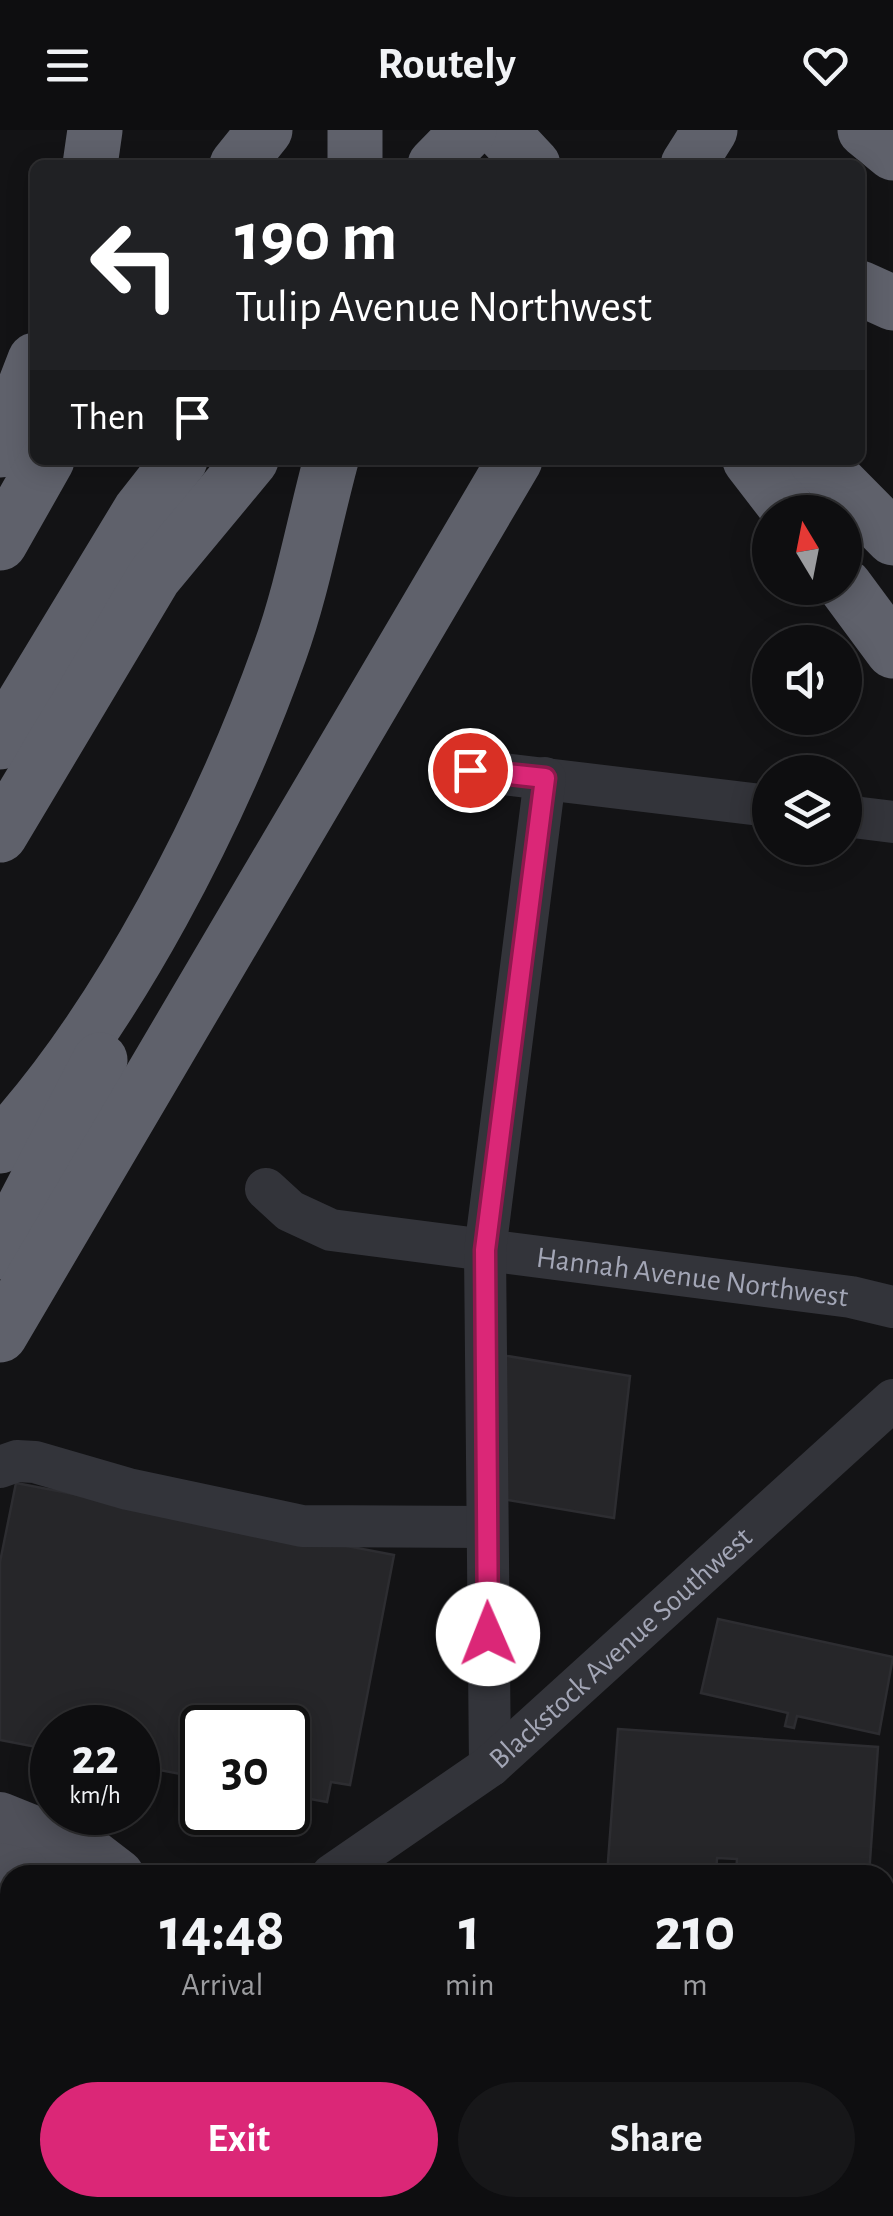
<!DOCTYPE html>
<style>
:root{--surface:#0e0e10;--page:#171719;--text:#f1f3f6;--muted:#9b9c9f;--line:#2e2e30;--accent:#db2777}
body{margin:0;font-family:"Alegreya Sans",sans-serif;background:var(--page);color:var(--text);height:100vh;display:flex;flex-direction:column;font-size:38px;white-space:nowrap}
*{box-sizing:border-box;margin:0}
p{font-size:32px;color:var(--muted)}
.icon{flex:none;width:55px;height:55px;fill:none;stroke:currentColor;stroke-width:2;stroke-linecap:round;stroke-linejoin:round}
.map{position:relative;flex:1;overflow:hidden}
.drawer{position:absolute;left:0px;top:1735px;width:895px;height:352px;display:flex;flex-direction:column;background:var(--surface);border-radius:30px 30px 0 0;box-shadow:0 5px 25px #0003,0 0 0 2px var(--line)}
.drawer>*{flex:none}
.guide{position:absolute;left:30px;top:30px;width:835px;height:305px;border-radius:15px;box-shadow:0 5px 25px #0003,0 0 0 2px var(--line);background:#202124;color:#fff;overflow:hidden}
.needle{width:65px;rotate:350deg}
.buttons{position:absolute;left:752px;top:365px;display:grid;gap:20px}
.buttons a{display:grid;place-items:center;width:110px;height:110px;border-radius:50%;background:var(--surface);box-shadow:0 5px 25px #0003,0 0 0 2px var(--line);font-size:50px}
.speed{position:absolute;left:30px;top:1575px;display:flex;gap:20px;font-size:50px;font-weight:700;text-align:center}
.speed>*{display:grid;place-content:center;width:130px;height:130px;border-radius:50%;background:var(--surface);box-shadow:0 5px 25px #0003,0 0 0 2px var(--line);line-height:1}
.speed small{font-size:25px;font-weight:400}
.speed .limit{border:5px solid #111;border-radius:15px;background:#fff;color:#111}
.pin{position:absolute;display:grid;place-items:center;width:85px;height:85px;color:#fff;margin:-42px;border:5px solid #fff;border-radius:50%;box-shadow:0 2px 10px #0007}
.me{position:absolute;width:110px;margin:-55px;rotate:359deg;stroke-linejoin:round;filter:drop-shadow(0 0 8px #0008)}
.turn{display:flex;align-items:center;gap:35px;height:210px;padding:0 40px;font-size:45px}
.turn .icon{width:130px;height:130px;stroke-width:2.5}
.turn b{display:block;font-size:70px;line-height:85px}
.then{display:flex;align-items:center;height:95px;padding:0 40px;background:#0003;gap:20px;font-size:38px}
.eta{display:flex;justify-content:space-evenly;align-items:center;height:170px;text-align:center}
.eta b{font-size:60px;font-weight:700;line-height:70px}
.cta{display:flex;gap:20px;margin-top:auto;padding:20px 40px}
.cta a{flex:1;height:115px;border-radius:60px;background:var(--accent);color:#fff;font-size:40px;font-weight:700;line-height:115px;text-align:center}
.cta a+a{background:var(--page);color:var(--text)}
header{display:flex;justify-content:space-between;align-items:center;height:130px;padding:0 40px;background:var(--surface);font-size:45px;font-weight:700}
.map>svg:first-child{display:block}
</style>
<header><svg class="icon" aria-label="menu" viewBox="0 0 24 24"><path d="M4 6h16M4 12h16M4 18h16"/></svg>Routely<svg class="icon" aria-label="heart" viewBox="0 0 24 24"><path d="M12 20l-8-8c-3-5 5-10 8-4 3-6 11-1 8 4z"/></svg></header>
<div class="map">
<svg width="893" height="2086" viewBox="0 0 893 2086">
<rect width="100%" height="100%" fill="#131315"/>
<polygon fill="#19201b" points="10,1989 10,2078 660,2078 656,2086 0,2086 0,1995"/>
<g fill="#262629" stroke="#2d2d31" stroke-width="2.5">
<polygon points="501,1225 630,1246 614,1388 502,1369"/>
<polygon points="16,1353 394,1425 350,1655 331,1652 327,1672 288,1665 288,1598 202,1598 202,1648 138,1636 138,1598 52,1598 52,1620 0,1610 0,1432"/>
<polygon points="718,1489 893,1527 879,1604 797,1586 794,1598 785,1596 788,1583 701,1563"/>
<polygon points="618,1599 878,1617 869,1745 736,1745 737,1729 717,1728 716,1745 607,1745"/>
</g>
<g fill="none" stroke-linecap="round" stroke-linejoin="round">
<g stroke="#33343a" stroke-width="42">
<polyline points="470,640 770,676"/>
<polyline points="845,686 893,692"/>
<path id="s1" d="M 266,1059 L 290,1081 L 331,1100 L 851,1167 L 893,1177"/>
<polyline points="0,1337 17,1331 35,1332 128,1359 302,1396 487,1397"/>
<polyline points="490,1636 485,1121 545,648"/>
<path id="s2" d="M 332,1745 L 490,1636 L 893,1270"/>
<polyline points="885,1857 893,1852"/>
<polyline points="0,1959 10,1953"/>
</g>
<g stroke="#4f5059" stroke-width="52">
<polyline points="0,1688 92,1725 118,1745"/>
<polyline points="0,1739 25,1745"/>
<polyline points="885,1901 893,1901"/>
</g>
<g stroke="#5f616b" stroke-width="55">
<polyline points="355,0 355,35"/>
<polyline points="500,0 533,35"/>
<polyline points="865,0 893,23"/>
<polyline points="90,35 95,0"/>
<polyline points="237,35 265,0"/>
<polyline points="435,35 469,0"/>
<polyline points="688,35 710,0"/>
<polyline points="860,158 893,173"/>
<polyline points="0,320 35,230"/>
<polyline points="750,330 790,382"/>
<polyline points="816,330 893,408"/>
<polyline points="0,413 47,330"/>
<polyline points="845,456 893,521"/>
<polyline points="0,612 140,381 180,330"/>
<polyline points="0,705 154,447 251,330"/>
<path d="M 0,1016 C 118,889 222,684 280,521 C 302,460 314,393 331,330"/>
<polyline points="0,1122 100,930"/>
<polyline points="0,1205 515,330"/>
</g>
<g stroke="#46474f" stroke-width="11">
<g id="rail">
<polyline points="885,2002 893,1995"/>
<polyline points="885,2033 893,2026"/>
<polyline points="783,2086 793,2078"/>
<polyline points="816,2086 827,2078"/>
</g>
</g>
<use href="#rail" stroke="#0e0e10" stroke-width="8" stroke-dasharray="22" stroke-linecap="butt"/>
</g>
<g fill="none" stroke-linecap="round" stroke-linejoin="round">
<g stroke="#8e194d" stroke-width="25">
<polyline id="route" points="470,640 545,648 485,1120 488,1504"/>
</g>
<use href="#route" stroke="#db2777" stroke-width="18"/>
</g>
<g text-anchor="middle" stroke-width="10" stroke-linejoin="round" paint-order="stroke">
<g font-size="30" fill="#a3a6b6" stroke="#0e0e10">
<text dy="10" stroke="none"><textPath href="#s1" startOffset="442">Hannah Avenue Northwest</textPath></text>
<text dy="10" stroke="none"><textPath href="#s2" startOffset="368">Blackstock Avenue Southwest</textPath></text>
</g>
</g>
</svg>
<div class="buttons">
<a><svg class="needle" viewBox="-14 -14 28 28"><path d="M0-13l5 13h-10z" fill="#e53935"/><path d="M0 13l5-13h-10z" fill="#9b9c9f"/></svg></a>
<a><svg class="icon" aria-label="sound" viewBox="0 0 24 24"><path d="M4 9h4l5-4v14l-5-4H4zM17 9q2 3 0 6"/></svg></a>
<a><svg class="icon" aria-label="layers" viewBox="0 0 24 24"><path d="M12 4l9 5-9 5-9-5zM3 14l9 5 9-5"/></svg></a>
</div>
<div class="speed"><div>22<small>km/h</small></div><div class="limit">30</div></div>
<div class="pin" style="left:470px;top:640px;background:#d93025"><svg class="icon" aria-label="arrive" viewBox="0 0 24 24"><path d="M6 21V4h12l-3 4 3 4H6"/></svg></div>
<svg class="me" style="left:488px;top:1504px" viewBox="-20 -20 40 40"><circle r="19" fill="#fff"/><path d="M0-13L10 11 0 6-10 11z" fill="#db2777"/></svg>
<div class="guide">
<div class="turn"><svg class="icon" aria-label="left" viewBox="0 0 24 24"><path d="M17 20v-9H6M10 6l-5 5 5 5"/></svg><div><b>190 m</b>Tulip Avenue Northwest</div></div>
<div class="then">Then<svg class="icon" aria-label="arrive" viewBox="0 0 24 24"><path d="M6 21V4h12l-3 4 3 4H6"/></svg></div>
</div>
<section class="drawer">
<div class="eta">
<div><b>14:48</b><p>Arrival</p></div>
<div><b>1</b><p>min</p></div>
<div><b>210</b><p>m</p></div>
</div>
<div class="cta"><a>Exit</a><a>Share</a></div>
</section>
</div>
